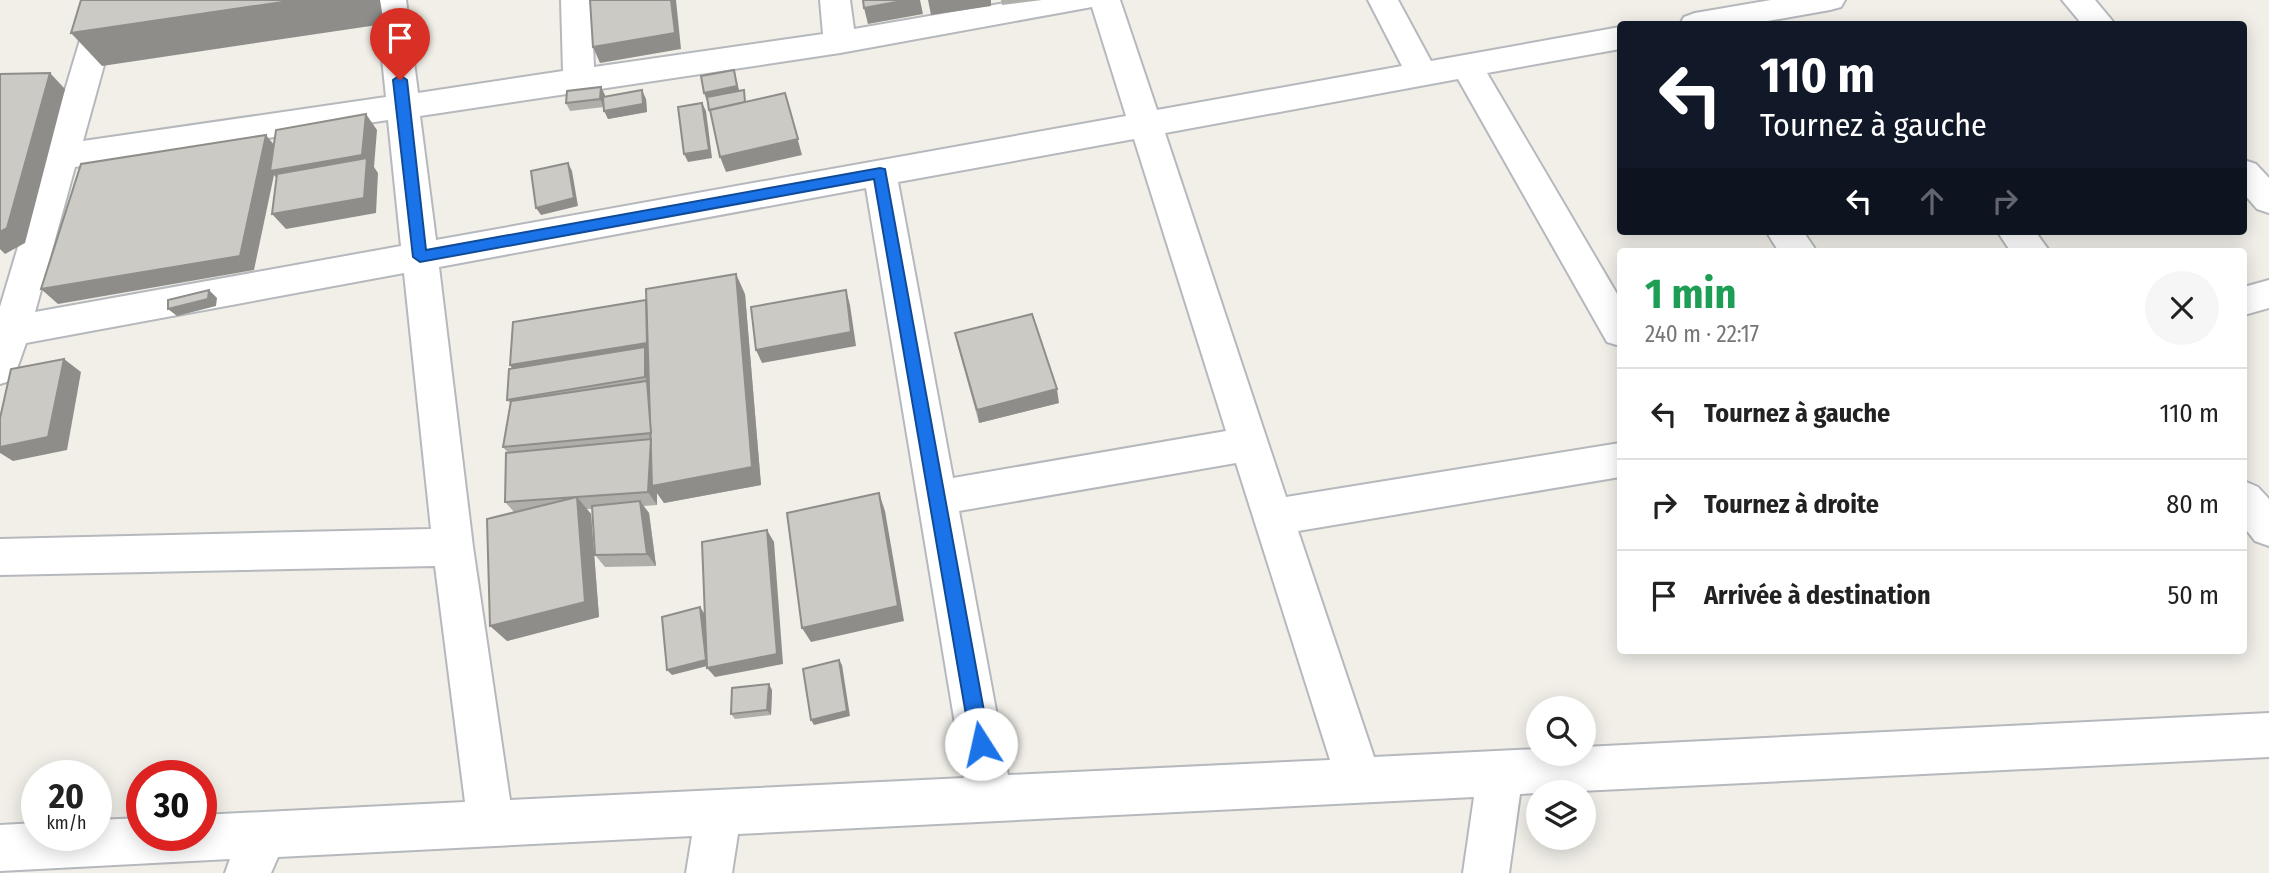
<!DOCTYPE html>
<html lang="fr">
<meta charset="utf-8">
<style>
:root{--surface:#fff;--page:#f6f6f6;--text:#222;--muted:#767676;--line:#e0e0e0}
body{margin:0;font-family:"Fira Sans Condensed",sans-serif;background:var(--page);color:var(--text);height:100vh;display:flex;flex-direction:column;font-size:26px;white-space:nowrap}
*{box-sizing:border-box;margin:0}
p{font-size:23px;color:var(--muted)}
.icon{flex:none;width:38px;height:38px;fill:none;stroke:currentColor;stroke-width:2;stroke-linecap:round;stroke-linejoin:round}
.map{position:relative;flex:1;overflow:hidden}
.drawer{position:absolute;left:1617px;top:248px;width:630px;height:406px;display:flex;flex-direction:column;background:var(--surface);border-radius:7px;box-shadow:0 4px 18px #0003}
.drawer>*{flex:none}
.guide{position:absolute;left:1617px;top:21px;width:630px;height:214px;border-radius:7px;box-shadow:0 4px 18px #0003;background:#111827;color:#fff;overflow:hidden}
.controls{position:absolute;left:1526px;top:696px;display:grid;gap:14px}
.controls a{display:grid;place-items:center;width:70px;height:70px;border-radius:50%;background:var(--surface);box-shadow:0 4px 18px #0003;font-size:35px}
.speed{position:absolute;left:21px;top:760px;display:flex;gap:14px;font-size:35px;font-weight:700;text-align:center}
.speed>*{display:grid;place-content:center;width:91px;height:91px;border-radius:50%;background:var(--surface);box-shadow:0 4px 18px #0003;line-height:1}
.speed small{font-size:18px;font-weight:400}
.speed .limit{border:10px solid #d22;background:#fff;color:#111}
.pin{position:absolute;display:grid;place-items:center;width:60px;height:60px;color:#fff;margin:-72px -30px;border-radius:50% 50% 50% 0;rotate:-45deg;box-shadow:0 0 7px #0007}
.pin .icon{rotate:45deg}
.me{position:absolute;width:77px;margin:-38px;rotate:350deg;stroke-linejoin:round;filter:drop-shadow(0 0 5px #0008)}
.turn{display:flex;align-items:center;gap:24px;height:147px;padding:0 28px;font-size:32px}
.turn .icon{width:91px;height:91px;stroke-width:2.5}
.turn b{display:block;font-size:49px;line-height:60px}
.lanes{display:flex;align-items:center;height:66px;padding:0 28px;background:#0003;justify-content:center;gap:35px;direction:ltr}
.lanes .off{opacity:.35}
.round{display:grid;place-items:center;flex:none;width:74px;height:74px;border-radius:37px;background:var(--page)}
.overview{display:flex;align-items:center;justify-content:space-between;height:119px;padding:0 28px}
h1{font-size:42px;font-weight:700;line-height:52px;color:#1e9e55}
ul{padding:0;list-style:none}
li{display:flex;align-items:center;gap:21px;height:91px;padding:0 28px;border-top:2px solid var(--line)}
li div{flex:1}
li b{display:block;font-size:26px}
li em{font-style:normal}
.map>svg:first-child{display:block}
</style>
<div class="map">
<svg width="2269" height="873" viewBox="0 0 2269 873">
<rect width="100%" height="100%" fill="#f1efe8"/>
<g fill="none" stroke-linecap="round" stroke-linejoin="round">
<g stroke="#b5b8bc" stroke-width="4">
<g id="minor">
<path d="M 92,0 L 122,0 L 83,141 L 386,97 L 376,0 L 406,0 L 418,93 L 563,71 L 561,0 L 591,0 L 594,67 L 823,34 L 820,0 L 850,0 L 854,29 L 1022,0 L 1120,0 L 1157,110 L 1402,66 L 1368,0 L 1398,0 L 1431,61 L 1620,27 L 1620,49 L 1487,73 L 1620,299 L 1620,346 L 1607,342 L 1458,79 L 1165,133 L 1286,497 L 1620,443 L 1620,477 L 1298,531 L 1374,757 L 1538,749 L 1538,754 L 1584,754 L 1584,747 L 2269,713 L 2269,757 L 1520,794 L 1509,873 L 1463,873 L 1474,797 L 738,834 L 732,873 L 686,873 L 692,836 L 278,857 L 271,873 L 225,873 L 230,859 L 0,871 L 0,825 L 37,823 L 37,835 L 96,835 L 96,820 L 142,818 L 142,835 L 201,835 L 201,815 L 465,802 L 435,566 L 0,575 L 0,539 L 431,529 L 404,273 L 26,343 L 13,380 L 0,384 L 0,307 ZM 1092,7 L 1126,116 L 436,240 L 420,116 L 840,53 ZM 388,120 L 401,246 L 35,312 L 75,167 ZM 1134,139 L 1226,431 L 953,478 L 898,182 ZM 866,188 L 964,778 L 510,800 L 473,547 L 439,267 ZM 1236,463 L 1330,760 L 1008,775 L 959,511 Z"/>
<polygon points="1771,0 1845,0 1841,7 1830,10 1751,24 1680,24 1684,17 1695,13"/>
<polygon points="2062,0 2095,0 2115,24 2082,24"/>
<polygon points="2244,160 2256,164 2269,178 2269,213 2257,209 2244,194"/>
<polygon points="1766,231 1803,231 1817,252 1779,252"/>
<polygon points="1997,231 2035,231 2050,252 2011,252"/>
<polygon points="2269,280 2269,308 2244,315 2244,287"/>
<polygon points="2244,481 2258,487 2269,499 2269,546 2255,541 2244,527"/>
</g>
</g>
<use href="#minor" fill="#fff" fill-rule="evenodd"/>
</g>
<g fill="#afaea9">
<polygon points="1001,0 1042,0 1002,5"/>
<polygon points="605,95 605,97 646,99 647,112 608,119 604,107 570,111 566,103"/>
<polygon points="745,294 761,485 664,503 657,493 657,505 643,506 649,513 656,566 605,567 595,555 592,509 587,509 591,514 599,617 507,641 514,512 505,502 508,453 503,447 510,403 507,400 512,368 510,365"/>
<polygon points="955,333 1059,403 979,423 958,347"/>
<polygon points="772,690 771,715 735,719 731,714"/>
</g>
<g fill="#8f8d8a">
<polygon points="296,0 380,0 384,24 102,66 71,33"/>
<polygon points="671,0 676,0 681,49 600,63 593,47"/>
<polygon points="907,0 920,0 923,14 868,24 864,8"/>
<polygon points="928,0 991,0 991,6 931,15"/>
<polygon points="734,70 740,94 707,101 704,93"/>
<polygon points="50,73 65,89 25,243 5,254 0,249 0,232"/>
<polygon points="601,87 605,95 604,107 600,99"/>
<polygon points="642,90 646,99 647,112 608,119 604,111"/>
<polygon points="785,93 802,155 726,172 720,157"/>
<polygon points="702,103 706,111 712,158 688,162 684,154"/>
<polygon points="366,114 377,130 374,167 378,173 376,213 286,229 272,214 283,186 274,175 254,270 58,304 41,289 266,135 279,151"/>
<polygon points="568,163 572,171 578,206 541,215 536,208"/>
<polygon points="736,274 745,294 761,485 664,503 657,493 657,505 648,492 652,439"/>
<polygon points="209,290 217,298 216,306 177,316 168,309"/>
<polygon points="846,290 850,305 856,346 762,363 756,350"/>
<polygon points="646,300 653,391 645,377 520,379 510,365"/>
<polygon points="64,359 81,372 67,450 13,461 0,453 0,447"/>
<polygon points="647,381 655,395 651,433"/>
<polygon points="1057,389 1059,403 979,423 977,410"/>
<polygon points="879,493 885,511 904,621 811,642 802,628"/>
<polygon points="577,497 591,514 599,617 507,641 490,626"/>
<polygon points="640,501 649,513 656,566 647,554"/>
<polygon points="767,530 774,542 783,664 715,677 707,668"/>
<polygon points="700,607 704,613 711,665 672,675 667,670"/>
<polygon points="839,660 842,665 850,716 814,725 811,720"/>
<polygon points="769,684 772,690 771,715 767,710"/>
</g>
<g fill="#cccac5" stroke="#8f8d8a" stroke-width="2">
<polygon points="81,0 296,0 71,33"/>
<polygon points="590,0 671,0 675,33 593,47"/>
<polygon points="863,0 907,0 864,8"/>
<polygon points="734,70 737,86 704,93 701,76"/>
<polygon points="50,73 7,228 0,232 0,74"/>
<polygon points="601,87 600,99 566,103 567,91"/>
<polygon points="642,90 643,104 604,111 603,97"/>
<polygon points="744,90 745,102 709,110 707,97"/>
<polygon points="785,93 798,139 720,157 710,110"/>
<polygon points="702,103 709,150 684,154 678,107"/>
<polygon points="366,114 362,155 270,171 276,130"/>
<polygon points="266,135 240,256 41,289 81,164"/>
<polygon points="367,158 364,198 272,214 277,174"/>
<polygon points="568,163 574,198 536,208 531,171"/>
<polygon points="736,274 752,467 652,486 646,289"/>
<polygon points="209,290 208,299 168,309 168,300"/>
<polygon points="846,290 851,332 756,350 751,307"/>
<polygon points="646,300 647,343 510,365 513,322"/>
<polygon points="1032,314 1057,389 977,410 955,333"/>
<polygon points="645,347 645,377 507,400 509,369"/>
<polygon points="64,359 48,437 0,447 0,418 11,369"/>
<polygon points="647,381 651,433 503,447 511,401"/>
<polygon points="651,439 648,492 505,502 506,453"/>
<polygon points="879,493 898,606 802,628 787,513"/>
<polygon points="577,497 585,602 490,626 487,519"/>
<polygon points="640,501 647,554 595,555 592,506"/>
<polygon points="767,530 777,654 707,668 702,542"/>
<polygon points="700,607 706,660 667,670 662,617"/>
<polygon points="839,660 847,711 811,720 803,669"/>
<polygon points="769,684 767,710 731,714 732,688"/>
</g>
<polygon fill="#1a73e8" stroke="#114b97" stroke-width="2" points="400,75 407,80 426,250 880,168 885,169 990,744 987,751 981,753 974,751 971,744 874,179 420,262 413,257 393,80"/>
</svg>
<div class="controls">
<a><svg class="icon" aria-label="search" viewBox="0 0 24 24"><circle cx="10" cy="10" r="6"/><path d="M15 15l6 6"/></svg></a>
<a><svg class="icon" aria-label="layers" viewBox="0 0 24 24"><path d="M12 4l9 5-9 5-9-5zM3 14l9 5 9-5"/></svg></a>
</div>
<div class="speed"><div>20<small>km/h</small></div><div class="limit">30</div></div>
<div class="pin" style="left:400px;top:80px;background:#d93025"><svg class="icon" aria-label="arrive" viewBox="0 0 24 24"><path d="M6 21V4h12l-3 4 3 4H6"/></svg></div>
<svg class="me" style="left:981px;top:744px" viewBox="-20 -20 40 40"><circle r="19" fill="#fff"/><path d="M0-13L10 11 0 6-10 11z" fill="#1a73e8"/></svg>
<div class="guide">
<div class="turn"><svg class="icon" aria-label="left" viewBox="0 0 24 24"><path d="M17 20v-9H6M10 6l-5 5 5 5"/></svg><div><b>110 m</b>Tournez à gauche</div></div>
<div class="lanes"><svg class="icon" aria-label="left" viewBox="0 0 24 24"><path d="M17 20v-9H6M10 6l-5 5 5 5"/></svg><svg class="icon off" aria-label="ahead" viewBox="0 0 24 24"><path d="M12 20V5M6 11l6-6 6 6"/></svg><svg class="icon off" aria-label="right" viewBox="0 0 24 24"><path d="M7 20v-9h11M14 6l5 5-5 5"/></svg></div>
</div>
<section class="drawer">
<div class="overview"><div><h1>1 min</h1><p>240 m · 22:17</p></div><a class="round"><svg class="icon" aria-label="close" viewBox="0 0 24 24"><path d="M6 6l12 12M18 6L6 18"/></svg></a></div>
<ul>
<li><svg class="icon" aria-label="left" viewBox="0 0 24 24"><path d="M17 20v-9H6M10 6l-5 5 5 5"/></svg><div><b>Tournez à gauche</b></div><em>110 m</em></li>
<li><svg class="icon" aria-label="right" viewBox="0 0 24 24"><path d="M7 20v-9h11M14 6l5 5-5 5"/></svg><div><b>Tournez à droite</b></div><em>80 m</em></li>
<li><svg class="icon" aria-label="arrive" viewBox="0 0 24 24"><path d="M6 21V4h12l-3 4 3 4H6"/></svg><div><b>Arrivée à destination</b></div><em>50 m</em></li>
</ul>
</section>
</div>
